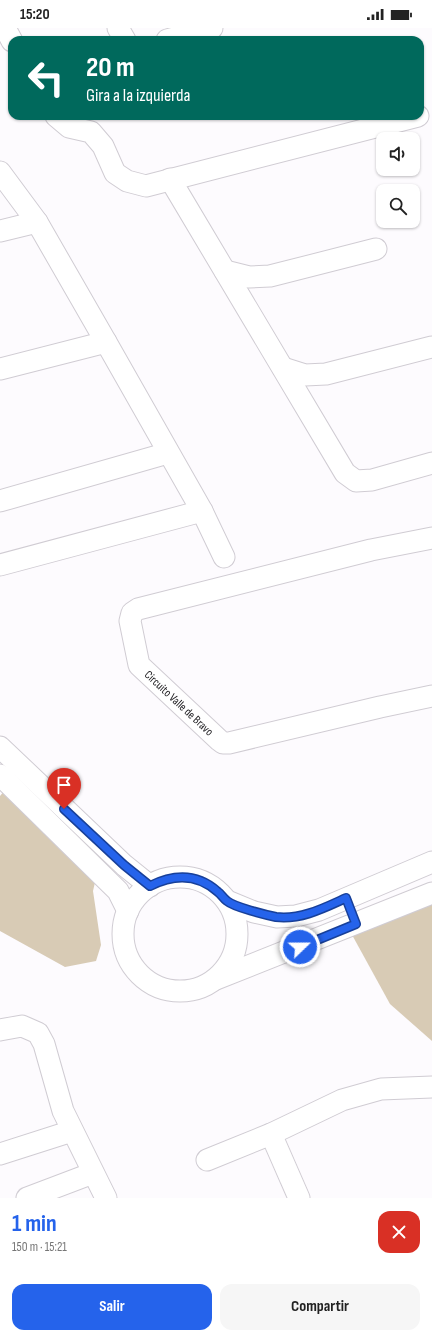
<!DOCTYPE html>
<html lang="es">
<meta charset="utf-8">
<style>
:root{--surface:#fff;--page:#f6f6f6;--text:#222;--muted:#767676;--accent:#2563eb}
body{margin:0;font-family:"Sofia Sans Condensed",sans-serif;background:var(--page);color:var(--text);height:100vh;display:flex;flex-direction:column;font-size:15px;white-space:nowrap}
*{box-sizing:border-box;margin:0}
p{font-size:13px;color:var(--muted)}
.icon{flex:none;width:22px;height:22px;fill:none;stroke:currentColor;stroke-width:2;stroke-linecap:round;stroke-linejoin:round}
.map{position:relative;height:1170px;overflow:hidden}
.sheet{display:flex;flex-direction:column;background:var(--surface);flex:1}
.sheet>*{flex:none}
.hud{position:absolute;left:8px;top:8px;width:416px;height:84px;border-radius:12px;box-shadow:0 1px 3px #0004;background:#00695c;color:#fff;overflow:hidden}
.controls{position:absolute;left:376px;top:104px;display:grid;gap:8px}
.controls a{display:grid;place-items:center;width:44px;height:44px;border-radius:8px;background:var(--surface);box-shadow:0 1px 3px #0004;font-size:20px}
.pin{position:absolute;display:grid;place-items:center;width:34px;height:34px;color:#fff;margin:-41px -17px;border-radius:50% 50% 50% 0;rotate:-45deg;box-shadow:0 0 4px #0007}
.pin .icon{rotate:45deg}
.me{position:absolute;width:44px;margin:-22px;rotate:68deg;stroke-linejoin:round;filter:drop-shadow(0 0 3px #0008)}
.turn{display:flex;align-items:center;gap:14px;height:84px;padding:0 12px;font-size:18px}
.turn .icon{width:52px;height:52px;stroke-width:2.5}
.turn b{display:block;font-size:28px;line-height:34px}
.round{display:grid;place-items:center;flex:none;width:42px;height:42px;border-radius:12px;background:var(--page)}
.summary{display:flex;align-items:center;justify-content:space-between;height:68px;padding:0 12px}
h1{font-size:24px;font-weight:700;line-height:30px;color:var(--accent)}
.action{display:flex;gap:8px;margin-top:auto;padding:8px 12px}
.action a{flex:1;height:46px;border-radius:12px;background:var(--accent);color:#fff;font-size:16px;font-weight:700;line-height:46px;text-align:center}
.action a+a{background:var(--page);color:var(--text)}
.status{display:flex;justify-content:space-between;align-items:center;height:28px;padding:0 20px;background:var(--surface);direction:ltr}
.status svg{height:11px;fill:currentColor}
.map>svg:first-child{display:block}
</style>
<div class="status"><b>15:20</b><svg viewBox="0 0 49 12"><path d="M0 12V9h3v3zM5 12V6h3v6zM10 12V3h3v9zM15 12V0h3v12zM26 1h20v11H26zM47 4h2v5h-2z"/></svg></div>
<div class="map">
<svg width="432" height="1170" viewBox="0 0 432 1170">
<rect width="100%" height="100%" fill="#fdfbfe"/>
<g fill="#d8cbb5">
<polygon points="5,762 96,850 93,863 101,917 96,933 65,939 0,903 0,768"/>
<polygon points="432,876 432,1013 390,976 351,905"/>
</g>
<g fill="none" stroke-linecap="round" stroke-linejoin="round">
<g stroke="#d0ccd3" stroke-width="23">
<g id="minor">
<polyline points="5,0 12,13"/>
<polyline points="118,0 125,12"/>
<polyline points="167,12 212,0"/>
<polyline points="56,88 69,99 91,104 103,118 115,145 127,153 146,158 418,88"/>
<polyline points="0,144 37,194 106,314 202,483 224,529"/>
<polyline points="170,151 345,445 356,453 372,452 432,435"/>
<polyline points="0,203 37,194"/>
<polyline points="225,243 249,249 270,248 376,221"/>
<polyline points="283,340 305,347 326,346 432,319"/>
<polyline points="0,341 106,314"/>
<polyline points="0,473 168,425"/>
<polyline points="432,510 371,522 138,581 132,585 130,593 139,637 219,712 223,715 229,715 380,679 432,668"/>
<polyline points="0,537 202,483"/>
<polyline points="0,719 124,837 150,858"/>
<polyline points="0,747 118,863 128,883"/>
<circle cx="180" cy="906" r="57"/>
<polyline points="227,873 254,884 277,889 296,888 319,882 432,834"/>
<polyline points="216,951 432,865"/>
<polyline points="0,1002 22,998 38,1005 44,1016 63,1083 106,1170"/>
<polyline points="271,1106 299,1170"/>
<polyline points="0,1126 72,1103"/>
<polyline points="207,1132 271,1106 342,1072 381,1061 432,1059"/>
<polyline points="27,1170 93,1145"/>
</g>
</g>
<use href="#minor" stroke="#fff" stroke-width="21"/>
</g>
<g fill="none" stroke-linecap="round" stroke-linejoin="round">
<g stroke="#184099" stroke-width="10">
<path id="route" d="M 64,781 L 124,837 L 150,858 C 174,846 197,845 218,864 C 221,866 223,870 227,873 C 234,879 266,887 276,889 C 301,892 324,880 346,870 L 356,896 L 300,919"/>
</g>
<use href="#route" stroke="#2563eb" stroke-width="7"/>
</g>
<g text-anchor="middle" stroke-width="4" stroke-linejoin="round" paint-order="stroke">
<g font-size="12" fill="#212023" stroke="#fff">
<text transform="translate(179 675) rotate(43)" y="4">Circuito Valle de Bravo</text>
</g>
</g>
</svg>
<div class="controls">
<a><svg class="icon" aria-label="sound" viewBox="0 0 24 24"><path d="M4 9h4l5-4v14l-5-4H4zM17 9q2 3 0 6"/></svg></a>
<a><svg class="icon" aria-label="search" viewBox="0 0 24 24"><circle cx="10" cy="10" r="6"/><path d="M15 15l6 6"/></svg></a>
</div>
<div class="pin" style="left:64px;top:781px;background:#d93025"><svg class="icon" aria-label="arrive" viewBox="0 0 24 24"><path d="M6 21V4h12l-3 4 3 4H6"/></svg></div>
<svg class="me" style="left:300px;top:919px" viewBox="-20 -20 40 40"><circle r="17" fill="#2563eb" stroke="#fff" stroke-width="3"/><path d="M0-11L8 9 0 5-8 9z" fill="#fff"/></svg>
<div class="hud">
<div class="turn"><svg class="icon" aria-label="left" viewBox="0 0 24 24"><path d="M17 20v-9H6M10 6l-5 5 5 5"/></svg><div><b>20 m</b>Gira a la izquierda</div></div>
</div>
</div>
<section class="sheet">
<div class="summary"><div><h1>1 min</h1><p>150 m · 15:21</p></div><a class="round" style="background:#d93025;color:#fff"><svg class="icon" aria-label="close" viewBox="0 0 24 24"><path d="M6 6l12 12M18 6L6 18"/></svg></a></div>
<div class="action"><a>Salir</a><a>Compartir</a></div>
</section>
